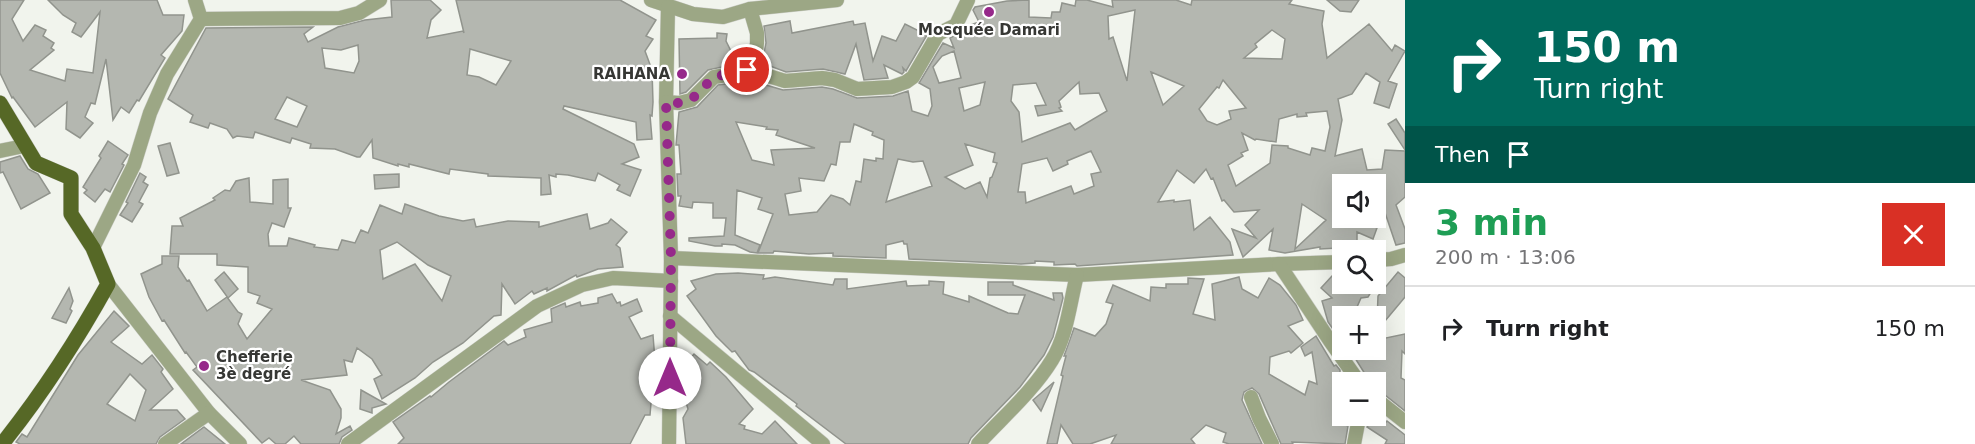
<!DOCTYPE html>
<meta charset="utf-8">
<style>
:root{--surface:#fff;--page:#f2f2f2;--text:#202124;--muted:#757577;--line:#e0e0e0}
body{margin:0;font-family:"DejaVu Sans",sans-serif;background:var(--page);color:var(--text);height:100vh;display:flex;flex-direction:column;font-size:22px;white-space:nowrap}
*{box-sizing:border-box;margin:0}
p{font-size:20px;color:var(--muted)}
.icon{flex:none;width:33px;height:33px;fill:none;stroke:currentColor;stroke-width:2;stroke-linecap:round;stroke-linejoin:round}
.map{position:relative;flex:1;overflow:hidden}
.drawer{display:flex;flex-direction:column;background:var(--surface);width:570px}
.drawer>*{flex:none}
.guide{background:#00695c;color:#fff;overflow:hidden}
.tools{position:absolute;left:1332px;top:174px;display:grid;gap:12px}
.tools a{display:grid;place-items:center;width:54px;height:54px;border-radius:0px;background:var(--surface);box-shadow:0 6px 24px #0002;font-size:30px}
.pin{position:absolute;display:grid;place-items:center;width:51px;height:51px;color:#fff;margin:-26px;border:3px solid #fff;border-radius:50%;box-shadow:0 2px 6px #0007}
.me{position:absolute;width:66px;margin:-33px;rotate:0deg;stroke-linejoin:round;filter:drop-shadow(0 0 4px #0008)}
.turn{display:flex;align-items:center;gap:21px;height:126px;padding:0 30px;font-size:27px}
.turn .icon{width:78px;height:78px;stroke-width:2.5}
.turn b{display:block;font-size:42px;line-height:51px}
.then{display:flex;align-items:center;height:57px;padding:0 30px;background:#0003;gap:12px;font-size:22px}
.round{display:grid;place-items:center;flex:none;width:63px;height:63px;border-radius:0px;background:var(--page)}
.headline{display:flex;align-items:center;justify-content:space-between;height:102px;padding:0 30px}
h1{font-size:36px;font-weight:700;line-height:45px;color:#1e9e55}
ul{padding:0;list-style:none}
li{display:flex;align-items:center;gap:18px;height:84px;padding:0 30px;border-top:2px solid var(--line)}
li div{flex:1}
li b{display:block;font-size:22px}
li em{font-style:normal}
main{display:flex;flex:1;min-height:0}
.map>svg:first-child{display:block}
</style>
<main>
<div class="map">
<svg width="1405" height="444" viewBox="0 0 1405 444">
<rect width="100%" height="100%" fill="#f1f4ed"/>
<g fill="#b4b7b0" stroke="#91948d" stroke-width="1.5" fill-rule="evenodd">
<polygon points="0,0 24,0 12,19 23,41 35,25 46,30 43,36 54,43 51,48 54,50 30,70 65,81 67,69 93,73 100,12 81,37 72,32 76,23 63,15 48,0 157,0 163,15 184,15 182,31 161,55 165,58 139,101 137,100 129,113 121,107 113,120 106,59 95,104 91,103 85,117 93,123 80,138 66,129 67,102 35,127 13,97 12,98 0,73"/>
<path d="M 391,0 L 430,0 L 441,10 L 431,20 L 427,38 L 463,31 L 464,33 L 456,0 L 620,0 L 656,20 L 646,36 L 653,39 L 645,51 L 652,70 L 653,102 L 652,116 L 650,115 L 652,139 L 637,140 L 636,122 L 564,106 L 563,109 L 634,144 L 639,157 L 622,164 L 641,170 L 630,196 L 617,190 L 620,185 L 598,173 L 595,181 L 568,175 L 556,174 L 556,177 L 549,175 L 551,194 L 541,195 L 541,178 L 488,176 L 488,174 L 450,169 L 449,174 L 409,164 L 409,167 L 398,164 L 398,166 L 373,158 L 372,140 L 360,157 L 357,157 L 335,149 L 310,148 L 311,144 L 292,138 L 290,143 L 255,132 L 253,138 L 237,136 L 233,138 L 227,129 L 210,123 L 208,128 L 190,122 L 193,115 L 168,99 L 206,28 L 313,27 L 304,34 L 308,42 L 338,27 L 365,20 L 392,17 ZM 358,45 L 359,61 L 354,73 L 325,68 L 322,48 L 341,50 ZM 470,49 L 511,61 L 496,85 L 479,77 L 467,75 ZM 287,97 L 307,106 L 297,127 L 275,119 Z"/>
<path d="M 1029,0 L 1029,17 L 1051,18 L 1052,12 L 1060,12 L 1062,3 L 1075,6 L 1076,0 L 1087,0 L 1113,7 L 1112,0 L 1176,0 L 1191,5 L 1192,0 L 1292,0 L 1289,4 L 1324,11 L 1322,24 L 1327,58 L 1369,24 L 1392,51 L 1395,45 L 1405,51 L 1388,81 L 1397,84 L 1389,108 L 1374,103 L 1380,82 L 1366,73 L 1352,94 L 1338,99 L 1342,120 L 1335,156 L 1362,149 L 1367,170 L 1382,169 L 1385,150 L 1405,151 L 1405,197 L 1396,205 L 1405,229 L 1405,243 L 1396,245 L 1380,198 L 1376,202 L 1376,184 L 1342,184 L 1342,218 L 1354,218 L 1377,228 L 1373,239 L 1357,232 L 1357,247 L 1320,249 L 1320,247 L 1285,253 L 1269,250 L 1273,229 L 1243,257 L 1232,229 L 1256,238 L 1245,225 L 1259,210 L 1234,212 L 1224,200 L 1222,201 L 1213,178 L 1211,179 L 1206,169 L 1194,183 L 1177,170 L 1158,202 L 1174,200 L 1174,202 L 1190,200 L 1194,230 L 1210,217 L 1230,242 L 1233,255 L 1077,266 L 1075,264 L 1054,265 L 1054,262 L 1035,261 L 1035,263 L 1021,264 L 909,259 L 907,244 L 904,244 L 903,241 L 886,245 L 886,258 L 833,256 L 833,253 L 809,254 L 774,251 L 773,253 L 758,253 L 773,214 L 758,209 L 762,198 L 737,190 L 735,235 L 760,245 L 757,253 L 750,252 L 735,245 L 722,244 L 722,246 L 715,246 L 689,241 L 689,238 L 724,236 L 726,218 L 713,218 L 713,203 L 693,202 L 692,208 L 679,206 L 681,196 L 678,196 L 677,174 L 681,174 L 679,145 L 676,145 L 679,112 L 697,107 L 718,85 L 741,82 L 751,78 L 759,83 L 783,90 L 822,87 L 833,89 L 857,98 L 893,96 L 908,91 L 912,111 L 928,116 L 932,106 L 930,89 L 919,83 L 943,43 L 954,48 L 950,38 L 960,33 L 965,27 L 979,22 L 973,10 L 975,7 L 1007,1 ZM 1135,10 L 1127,81 L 1113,37 L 1109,39 L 1108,16 ZM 1272,30 L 1285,39 L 1282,59 L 1244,58 L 1257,47 L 1255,44 ZM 954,51 L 961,78 L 939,83 L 933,67 L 942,56 ZM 1151,72 L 1184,86 L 1163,105 ZM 1223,80 L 1246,108 L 1229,111 L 1231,119 L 1217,125 L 1207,121 L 1199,109 L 1217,87 L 1219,88 ZM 985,82 L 980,105 L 964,111 L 959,88 ZM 1079,82 L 1080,94 L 1099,93 L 1107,111 L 1075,130 L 1070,123 L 1022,142 L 1019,112 L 1011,101 L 1013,85 L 1036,83 L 1046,105 L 1035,106 L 1038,116 L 1062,111 L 1059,108 L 1061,107 L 1059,101 ZM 1327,111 L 1330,127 L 1325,151 L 1312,148 L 1310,155 L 1288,148 L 1288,146 L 1272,145 L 1270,163 L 1236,186 L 1228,165 L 1243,156 L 1241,153 L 1248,150 L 1242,133 L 1255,140 L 1256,139 L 1276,142 L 1279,119 L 1297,114 L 1297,117 L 1307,116 L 1306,113 ZM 736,122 L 767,127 L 766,129 L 778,130 L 776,135 L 815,148 L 771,150 L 774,165 L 752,160 ZM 854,124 L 873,132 L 872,135 L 884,140 L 883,159 L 876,158 L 876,161 L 864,159 L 861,182 L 856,181 L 850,205 L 843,199 L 831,195 L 817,212 L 789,215 L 785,194 L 801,191 L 799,178 L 824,181 L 831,164 L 836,165 L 840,142 L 850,142 ZM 965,144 L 995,153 L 993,162 L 997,163 L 992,177 L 990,178 L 987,197 L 980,182 L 965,189 L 945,177 L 973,165 ZM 1091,151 L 1101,172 L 1091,174 L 1094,186 L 1074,194 L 1071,186 L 1026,203 L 1025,192 L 1018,192 L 1022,164 L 1047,158 L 1053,171 L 1068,164 L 1067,161 ZM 898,159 L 913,162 L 923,161 L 932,186 L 886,202 ZM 1302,204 L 1326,220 L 1295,249 Z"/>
<polygon points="1327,0 1359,0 1351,12 1340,11"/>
<polygon points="790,21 792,33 853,21 854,25 865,23 873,61 882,36 896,41 905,24 927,35 906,71 903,68 904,72 902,74 884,65 888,78 864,80 856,44 845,74 823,69 786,72 762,63 766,43 764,26"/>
<polygon points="717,33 727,34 726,41 731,51 748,46 746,55 741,63 708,70 686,92 680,94 679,39 717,38"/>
<polygon points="1396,119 1405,133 1405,150 1388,124"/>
<polygon points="108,141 128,155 122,164 124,165 110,192 105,189 95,202 84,193 87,190 83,187 101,158 99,156"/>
<polygon points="170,143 179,173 167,176 158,146"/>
<polygon points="20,156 28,169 38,174 50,193 21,209 3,172 0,173 0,162"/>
<polygon points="140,173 146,177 143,182 148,185 139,202 143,204 132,222 120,215 128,203 126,202"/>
<polygon points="399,174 399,187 375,189 374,175"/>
<path d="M 249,178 L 250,202 L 273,204 L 273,180 L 288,179 L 288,208 L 291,208 L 284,227 L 272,223 L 268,234 L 269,246 L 287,246 L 289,238 L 315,245 L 314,247 L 338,250 L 342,240 L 355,243 L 361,230 L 368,233 L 380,205 L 402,214 L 405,204 L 439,216 L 463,221 L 474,219 L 476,227 L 508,221 L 539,222 L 539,227 L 587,214 L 590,229 L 608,223 L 611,219 L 627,232 L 616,245 L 620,248 L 623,267 L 598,269 L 577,277 L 576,275 L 547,291 L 547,288 L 534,294 L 532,291 L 515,304 L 502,284 L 501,315 L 494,316 L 463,343 L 433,362 L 415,378 L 382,399 L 374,379 L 382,375 L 372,359 L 357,348 L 352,362 L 344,360 L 347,375 L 301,380 L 330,390 L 341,409 L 341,418 L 336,434 L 350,426 L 352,430 L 342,437 L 339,444 L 301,444 L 294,436 L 285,444 L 276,444 L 269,438 L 262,443 L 193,370 L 197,367 L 186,352 L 185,353 L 164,320 L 162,321 L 149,297 L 141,274 L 162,264 L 162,256 L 179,256 L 178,267 L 187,281 L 189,280 L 207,311 L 227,297 L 238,312 L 242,314 L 238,324 L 247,339 L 272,309 L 257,303 L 260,296 L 248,292 L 248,267 L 217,265 L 217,254 L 170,254 L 172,226 L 183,226 L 180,218 L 215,200 L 213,198 L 225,190 L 230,191 L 236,181 ZM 397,242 L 428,265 L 451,276 L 442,301 L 415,264 L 383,279 L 380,250 Z"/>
<polygon points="224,272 238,289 228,298 215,280"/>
<polygon points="1398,272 1405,278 1405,297 1385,321 1377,321 1378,296"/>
<polygon points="738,273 764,275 763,279 775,277 833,285 835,279 847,279 847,289 906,281 907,286 929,285 929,281 944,282 943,294 969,302 969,296 1008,313 1018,314 1025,295 988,295 988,282 1013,282 1013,285 1054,300 1053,293 1062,293 1063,298 1053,337 1044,355 1020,387 971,438 968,444 846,444 796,406 797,404 754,372 749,370 735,351 732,352 716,336 687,296 696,289 691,281 716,274"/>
<polygon points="1332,276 1342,276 1342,284 1376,284 1368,297 1361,298 1353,316 1342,316 1342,337 1335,325 1335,332 1328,322 1322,301 1332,298 1321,288"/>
<polygon points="1239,277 1242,289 1258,298 1269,278 1280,285 1296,305 1303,320 1288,326 1303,343 1291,353 1289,351 1270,357 1269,374 1305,395 1309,381 1317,384 1312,352 1305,356 1301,347 1316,336 1334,366 1336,365 1340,370 1340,377 1339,377 1334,392 1342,396 1342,424 1348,426 1345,444 1292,442 1293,444 1281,444 1259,394 1252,388 1244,392 1242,400 1262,444 1229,444 1223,442 1226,433 1206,425 1191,439 1195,444 1111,444 1116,435 1090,444 1073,444 1061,425 1057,444 1047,444 1063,376 1061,375 1066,356 1064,356 1074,328 1095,336 1106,324 1113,304 1106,302 1113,285 1150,301 1151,287 1166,288 1166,284 1188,284 1188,278 1204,279 1193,314 1215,320 1212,284"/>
<polygon points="69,288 73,301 70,309 72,311 66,323 52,318"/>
<polygon points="612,294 617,303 620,302 621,306 637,299 642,311 629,317 641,339 653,335 656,374 658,372 660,401 651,403 650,415 645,415 630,444 398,444 404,438 393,422 430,396 431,397 449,382 504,341 508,345 526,337 524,330 552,322 551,309 565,303 566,307 580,302 581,306 598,303 598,298"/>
<path d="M 114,311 L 129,326 L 111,342 L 142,364 L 152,355 L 163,369 L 161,372 L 173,389 L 150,410 L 177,410 L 185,419 L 160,437 L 156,444 L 20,444 L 16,442 L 22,434 L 27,437 L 78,355 ZM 130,374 L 146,390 L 135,421 L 107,404 Z"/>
<polygon points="1405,334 1405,354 1402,351 1401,378 1405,380 1405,411 1385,395 1382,391 1384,389 1365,374 1350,350 1376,350 1376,340"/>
<polygon points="694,354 707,365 710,362 726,377 753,409 739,424 745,426 744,429 762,434 775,421 797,444 686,444 683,418 688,409 682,389 685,380 682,377 686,368 683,366"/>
<polygon points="1054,382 1041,411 1033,400"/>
<polygon points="361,390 386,404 372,408 372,413 360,409"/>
<polygon points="1373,416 1386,422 1387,421 1405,435 1405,444 1385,444 1387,440 1367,427 1371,421"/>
<polygon points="204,427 225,444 181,444"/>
</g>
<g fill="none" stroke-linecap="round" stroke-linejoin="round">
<g stroke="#cccec8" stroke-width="15">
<g id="minor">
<polyline points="651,0 693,14 723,17 750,9 837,0"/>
<polyline points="668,7 666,102 671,258 669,444"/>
<polyline points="201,19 340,18 359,13 380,0"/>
<polyline points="750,66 762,74 785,81 822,78 835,80 857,89 892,87 906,82 913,77 938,34 956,25 968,0"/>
<polyline points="666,102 679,103 691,100 714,77 739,73 747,70 755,58 757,43 757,33 750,9"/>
<polyline points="0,151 24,146"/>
<polyline points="93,248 134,165 150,113 167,74 201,19 195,0"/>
<polyline points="671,258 1077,275 1279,264 1342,262"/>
<polyline points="1376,260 1391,259 1405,255"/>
<polyline points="1279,264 1330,341 1359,382"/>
<polyline points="108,284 209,413 240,444"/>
<polyline points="670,316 823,444"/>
<polyline points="1251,397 1259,418 1272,444"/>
<polyline points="1376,399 1405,422"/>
<polyline points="165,444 209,413"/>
<polyline points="348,444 537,306 582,285 613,278 671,281"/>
<path d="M 978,444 C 1003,417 1033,391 1052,360 C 1067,336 1070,302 1077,275"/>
<polyline points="1354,444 1358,423 1364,416"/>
</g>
</g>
<g stroke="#cccec8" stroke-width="16">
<path id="major" d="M 0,103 L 36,163 L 71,178 L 71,214 L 93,248 L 108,284 C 77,340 42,394 2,444"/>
</g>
<use href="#minor" stroke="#9ca785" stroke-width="14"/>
<use href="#major" stroke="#566826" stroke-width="15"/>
</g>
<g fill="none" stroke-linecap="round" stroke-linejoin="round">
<polyline stroke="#96298a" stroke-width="10" stroke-dasharray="0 18" points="670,378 671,258 666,102 679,103 691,100 714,77 747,70"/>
</g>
<g fill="#96298a" stroke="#fff" stroke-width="2">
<circle cx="989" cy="12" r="6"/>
<circle cx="682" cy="74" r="6"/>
<circle cx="204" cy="366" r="6"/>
</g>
<g text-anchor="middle" stroke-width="4.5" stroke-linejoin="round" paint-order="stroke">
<g font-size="15" font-weight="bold" fill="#363734" stroke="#fff">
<text x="989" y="35">Mosquée Damari</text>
<text x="670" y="79" text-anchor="end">RAIHANA</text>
<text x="216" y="362" text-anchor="start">Chefferie<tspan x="216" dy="17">3è degré</tspan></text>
</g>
</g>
</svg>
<div class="tools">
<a><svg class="icon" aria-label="sound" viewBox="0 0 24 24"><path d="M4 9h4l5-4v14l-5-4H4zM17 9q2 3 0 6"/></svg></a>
<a><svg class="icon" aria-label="search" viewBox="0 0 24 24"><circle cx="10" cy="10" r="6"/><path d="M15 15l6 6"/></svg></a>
<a>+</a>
<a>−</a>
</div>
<div class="pin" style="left:747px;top:70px;background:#d93025"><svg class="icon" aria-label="arrive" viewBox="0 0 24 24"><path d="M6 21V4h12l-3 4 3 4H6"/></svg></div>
<svg class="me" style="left:670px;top:378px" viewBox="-20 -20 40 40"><circle r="19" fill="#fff"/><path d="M0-13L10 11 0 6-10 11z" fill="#96298a"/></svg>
</div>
<section class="drawer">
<div class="guide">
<div class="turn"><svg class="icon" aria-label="right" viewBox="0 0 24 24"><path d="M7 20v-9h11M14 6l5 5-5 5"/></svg><div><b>150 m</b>Turn right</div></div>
<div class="then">Then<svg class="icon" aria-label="arrive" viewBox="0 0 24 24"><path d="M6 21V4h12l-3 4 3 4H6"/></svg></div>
</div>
<div class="headline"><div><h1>3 min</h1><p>200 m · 13:06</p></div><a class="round" style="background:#d93025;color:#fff"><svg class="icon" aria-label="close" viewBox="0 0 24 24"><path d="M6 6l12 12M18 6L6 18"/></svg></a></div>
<ul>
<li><svg class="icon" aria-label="right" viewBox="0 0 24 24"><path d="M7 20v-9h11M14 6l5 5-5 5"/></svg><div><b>Turn right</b></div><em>150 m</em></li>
</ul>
</section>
</main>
